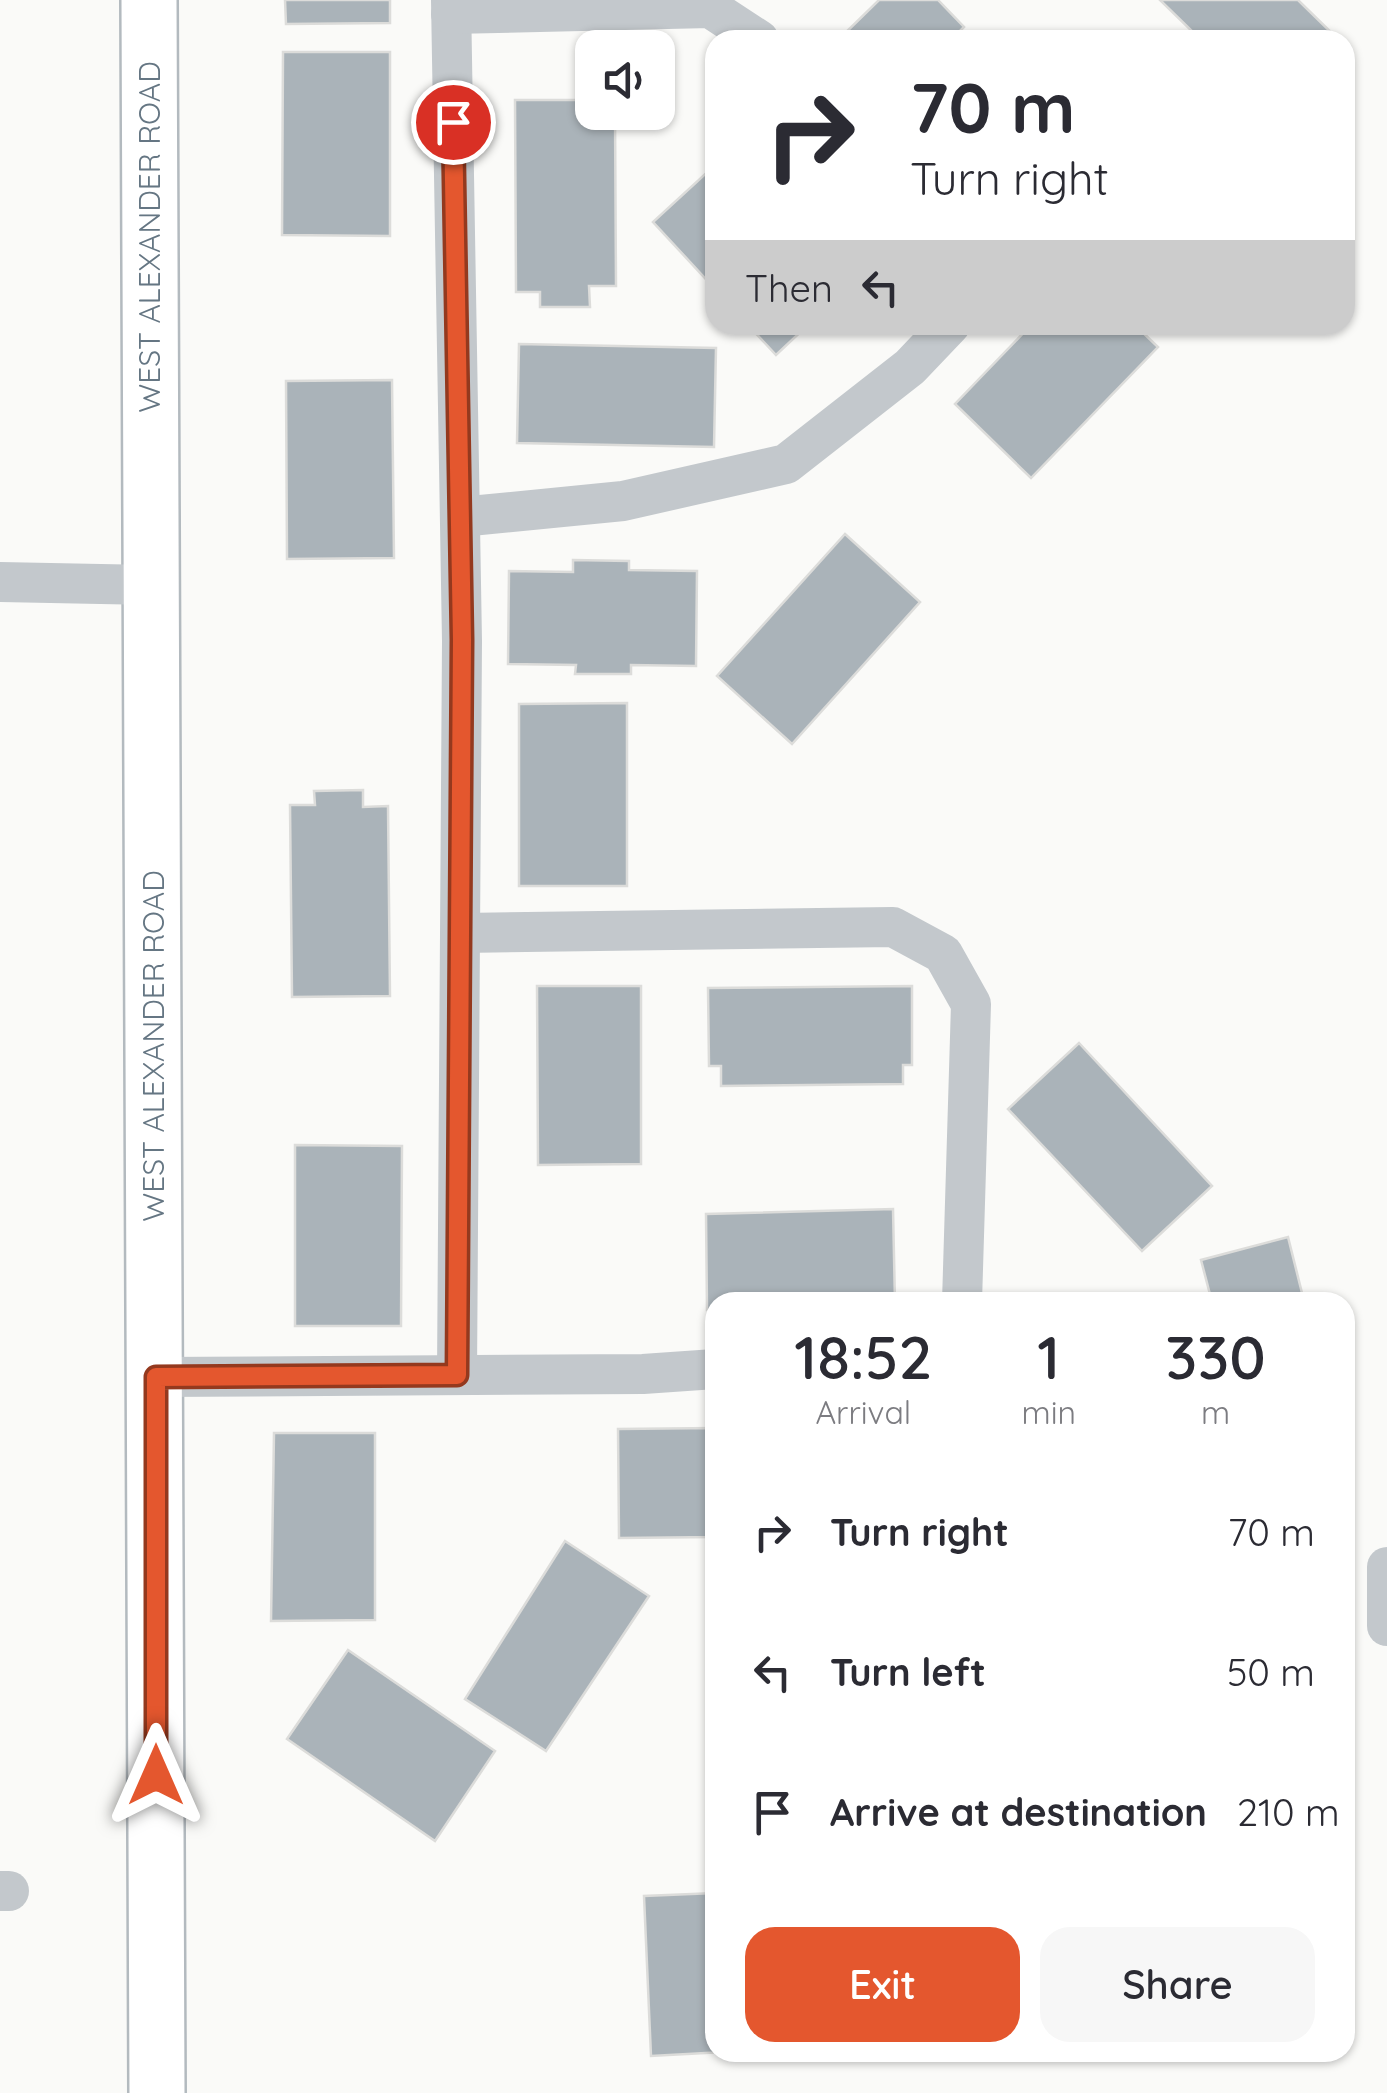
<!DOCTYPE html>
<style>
:root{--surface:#fff;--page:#f7f7f7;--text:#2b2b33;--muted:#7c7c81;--accent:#e4572e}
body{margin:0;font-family:Quicksand,sans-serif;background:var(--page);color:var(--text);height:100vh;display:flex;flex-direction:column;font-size:38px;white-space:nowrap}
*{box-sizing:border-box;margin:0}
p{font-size:32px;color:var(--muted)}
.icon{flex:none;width:55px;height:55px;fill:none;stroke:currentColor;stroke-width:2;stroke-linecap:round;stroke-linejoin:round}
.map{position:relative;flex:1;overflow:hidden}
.sheet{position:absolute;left:705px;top:1292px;width:650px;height:770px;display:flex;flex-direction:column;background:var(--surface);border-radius:30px;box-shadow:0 2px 8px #0004}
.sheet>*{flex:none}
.banner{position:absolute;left:705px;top:30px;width:650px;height:305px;border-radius:30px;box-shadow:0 2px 8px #0004;background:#fff;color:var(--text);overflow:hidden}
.tools{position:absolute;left:575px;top:30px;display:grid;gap:20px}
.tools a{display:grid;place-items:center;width:100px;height:100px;border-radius:20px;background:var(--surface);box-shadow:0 2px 8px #0004;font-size:50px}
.pin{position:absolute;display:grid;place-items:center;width:85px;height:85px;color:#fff;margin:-42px;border:5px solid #fff;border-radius:50%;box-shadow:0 2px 10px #0007}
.me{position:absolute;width:110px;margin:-55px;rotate:0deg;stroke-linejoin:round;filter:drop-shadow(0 0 8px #0008)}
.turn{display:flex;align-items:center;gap:35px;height:210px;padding:0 40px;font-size:45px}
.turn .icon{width:130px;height:130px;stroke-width:2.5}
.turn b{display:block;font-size:70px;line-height:85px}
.then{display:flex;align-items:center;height:95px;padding:0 40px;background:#0003;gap:20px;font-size:38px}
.eta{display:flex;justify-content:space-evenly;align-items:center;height:170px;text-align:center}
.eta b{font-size:60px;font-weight:600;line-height:70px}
.primary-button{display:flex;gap:20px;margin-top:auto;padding:20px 40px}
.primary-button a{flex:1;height:115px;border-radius:30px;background:var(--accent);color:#fff;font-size:40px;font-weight:600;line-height:115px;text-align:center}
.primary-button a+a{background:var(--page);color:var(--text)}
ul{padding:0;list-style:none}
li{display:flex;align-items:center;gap:30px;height:140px;padding:0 40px}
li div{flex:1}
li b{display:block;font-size:38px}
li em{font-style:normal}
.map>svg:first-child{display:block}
</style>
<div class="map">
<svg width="1387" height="2093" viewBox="0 0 1387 2093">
<rect width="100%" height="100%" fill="#fafaf8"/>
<g fill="#aab3b9" stroke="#dcdcda" stroke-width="2.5">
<polygon points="285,0 390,0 390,23 286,24"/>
<polygon points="879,0 938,0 964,27 951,40 838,40"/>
<polygon points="1160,0 1298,0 1339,40 1201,40"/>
<polygon points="283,52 390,52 390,236 282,235"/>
<polygon points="515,100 592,100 592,112 615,112 616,286 589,286 590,307 540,307 540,292 516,292"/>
<polygon points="715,165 715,289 653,222"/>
<polygon points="748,325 808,325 776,355"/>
<polygon points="1031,325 1135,325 1158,347 1031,478 955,404"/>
<polygon points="519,344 716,348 714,447 517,443"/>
<polygon points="392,380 394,558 287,559 286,381"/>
<polygon points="845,534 920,602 792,744 717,676"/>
<polygon points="573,560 629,561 629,570 697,571 696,666 631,665 631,674 575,674 576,665 508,664 509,571 573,572"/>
<polygon points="627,703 627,886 519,886 519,704"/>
<polygon points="363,790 363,807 388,806 390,996 292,997 290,805 315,805 314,791"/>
<polygon points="537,986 641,986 641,1164 538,1165"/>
<polygon points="912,986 912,1065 903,1065 903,1084 721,1086 721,1066 709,1066 708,988"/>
<polygon points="1079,1043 1212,1186 1142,1251 1008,1109"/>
<polygon points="295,1145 402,1146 401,1326 295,1326"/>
<polygon points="893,1209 895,1302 715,1302 715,1310 707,1310 706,1214"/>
<polygon points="1288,1237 1303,1297 1310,1295 1312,1302 1212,1302 1201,1260"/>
<polygon points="715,1428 715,1537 619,1538 618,1429"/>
<polygon points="274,1433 375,1433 375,1620 271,1621"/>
<polygon points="565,1541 649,1596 546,1751 465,1699"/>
<polygon points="348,1650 495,1751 435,1841 287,1739"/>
<polygon points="715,1893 715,2052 724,2052 651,2056 644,1896"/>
</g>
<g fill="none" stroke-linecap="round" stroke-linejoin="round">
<g stroke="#b3babf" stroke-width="60">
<polyline id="secondary" points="149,0 157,2093"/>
</g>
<g stroke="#c3c8cc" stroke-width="40">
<polyline points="451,0 462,641 457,1375"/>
<polyline points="451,14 710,8 759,40"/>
<polyline points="460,517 623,501 786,464 910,367 950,325"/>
<polyline points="0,582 151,585"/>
<polyline points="462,933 893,927 943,954 971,1004 962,1302"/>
<polyline points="156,1377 643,1374 715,1369"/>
<polyline points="1387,1567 1387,1626"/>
<polyline points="0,1891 9,1891"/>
</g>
<use href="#secondary" stroke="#fff" stroke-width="55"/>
</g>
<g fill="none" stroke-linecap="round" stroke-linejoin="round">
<g stroke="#94391e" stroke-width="25">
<polyline id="route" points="156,1775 156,1377 457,1375 462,640 453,122"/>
</g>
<use href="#route" stroke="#e4572e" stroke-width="18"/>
</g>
<g text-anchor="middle" stroke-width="10" stroke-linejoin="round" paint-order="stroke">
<g font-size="30" fill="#657683" stroke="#fff">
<text transform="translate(150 237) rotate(-90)" y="10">WEST ALEXANDER ROAD</text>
<text transform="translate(154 1046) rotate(-90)" y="10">WEST ALEXANDER ROAD</text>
</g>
</g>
</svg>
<div class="tools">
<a><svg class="icon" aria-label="sound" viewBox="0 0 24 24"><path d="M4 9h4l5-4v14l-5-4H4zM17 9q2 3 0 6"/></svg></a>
</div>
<div class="pin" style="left:453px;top:122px;background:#d93025"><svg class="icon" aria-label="arrive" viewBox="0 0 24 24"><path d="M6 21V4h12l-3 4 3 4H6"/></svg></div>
<svg class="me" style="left:156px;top:1775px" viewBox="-20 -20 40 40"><path d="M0-17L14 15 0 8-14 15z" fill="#e4572e" stroke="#fff" stroke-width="4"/></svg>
<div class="banner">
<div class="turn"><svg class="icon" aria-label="right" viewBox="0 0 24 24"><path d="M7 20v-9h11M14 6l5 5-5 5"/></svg><div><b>70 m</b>Turn right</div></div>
<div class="then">Then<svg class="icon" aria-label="left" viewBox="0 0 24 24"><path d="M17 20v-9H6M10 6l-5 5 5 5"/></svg></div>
</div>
<section class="sheet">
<div class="eta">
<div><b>18:52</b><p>Arrival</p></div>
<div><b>1</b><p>min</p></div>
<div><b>330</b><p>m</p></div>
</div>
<ul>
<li><svg class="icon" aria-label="right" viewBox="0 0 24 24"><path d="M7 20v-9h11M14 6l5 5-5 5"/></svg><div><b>Turn right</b></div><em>70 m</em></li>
<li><svg class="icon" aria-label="left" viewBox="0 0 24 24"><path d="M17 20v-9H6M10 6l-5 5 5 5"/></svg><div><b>Turn left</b></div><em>50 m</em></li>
<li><svg class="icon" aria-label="arrive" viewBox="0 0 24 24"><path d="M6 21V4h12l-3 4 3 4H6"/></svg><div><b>Arrive at destination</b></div><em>210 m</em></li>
</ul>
<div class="primary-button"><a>Exit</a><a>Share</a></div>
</section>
</div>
